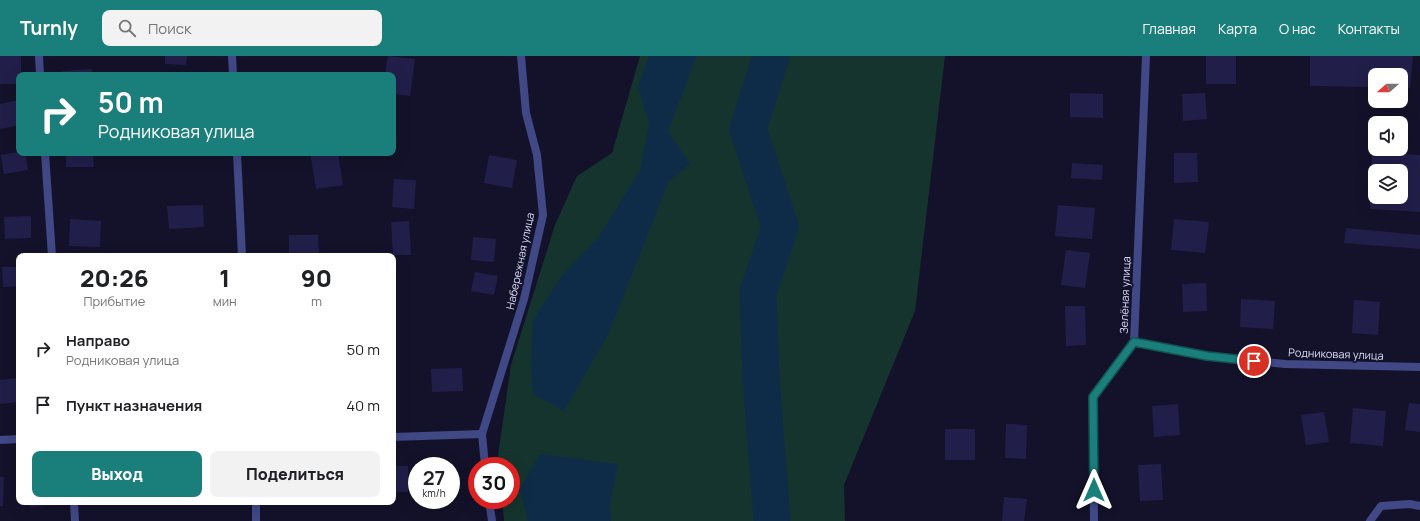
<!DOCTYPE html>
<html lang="ru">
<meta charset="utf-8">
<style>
:root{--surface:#fff;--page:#f2f2f2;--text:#202124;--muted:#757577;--accent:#1a7f7b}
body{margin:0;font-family:Manrope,sans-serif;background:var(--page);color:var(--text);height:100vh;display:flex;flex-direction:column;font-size:15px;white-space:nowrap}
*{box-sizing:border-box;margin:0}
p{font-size:13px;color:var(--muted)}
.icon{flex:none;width:22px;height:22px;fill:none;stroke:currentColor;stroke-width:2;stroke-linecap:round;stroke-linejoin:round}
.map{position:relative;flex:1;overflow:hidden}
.panel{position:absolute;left:16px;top:197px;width:380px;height:252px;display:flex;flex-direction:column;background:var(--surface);border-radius:8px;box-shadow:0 4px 16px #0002}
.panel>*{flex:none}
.top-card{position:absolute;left:16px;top:16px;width:380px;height:84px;border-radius:8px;box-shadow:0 4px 16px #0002;background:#1a7f7b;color:#fff;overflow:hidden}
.needle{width:26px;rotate:249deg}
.tools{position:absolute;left:1368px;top:12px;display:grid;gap:8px}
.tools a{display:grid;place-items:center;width:40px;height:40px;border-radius:8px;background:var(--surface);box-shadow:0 4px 16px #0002;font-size:20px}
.speed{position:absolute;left:408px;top:401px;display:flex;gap:8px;font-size:20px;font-weight:700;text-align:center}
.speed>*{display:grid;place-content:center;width:52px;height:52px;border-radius:50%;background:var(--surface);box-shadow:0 4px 16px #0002;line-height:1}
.speed small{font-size:10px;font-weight:400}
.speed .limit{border:6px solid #d22;background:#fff;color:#111}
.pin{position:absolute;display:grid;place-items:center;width:34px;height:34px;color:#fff;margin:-17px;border:2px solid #fff;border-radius:50%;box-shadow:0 1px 4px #0007}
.me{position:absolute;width:44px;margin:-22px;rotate:0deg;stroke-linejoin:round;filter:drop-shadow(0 0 3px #0008)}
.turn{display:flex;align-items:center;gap:14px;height:84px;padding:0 16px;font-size:18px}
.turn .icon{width:52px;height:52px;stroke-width:2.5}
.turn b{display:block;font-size:28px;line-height:34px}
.eta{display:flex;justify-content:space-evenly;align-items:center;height:68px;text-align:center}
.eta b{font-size:24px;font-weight:800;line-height:28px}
.cta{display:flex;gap:8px;margin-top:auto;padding:8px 16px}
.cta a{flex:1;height:46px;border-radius:8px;background:var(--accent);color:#fff;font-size:16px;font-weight:800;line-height:46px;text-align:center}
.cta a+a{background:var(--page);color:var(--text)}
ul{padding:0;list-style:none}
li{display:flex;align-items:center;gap:12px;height:56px;padding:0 16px}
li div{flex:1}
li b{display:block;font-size:15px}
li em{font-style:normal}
header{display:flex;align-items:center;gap:24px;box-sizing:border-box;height:56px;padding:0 20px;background:var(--accent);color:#fff}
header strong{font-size:19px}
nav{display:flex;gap:22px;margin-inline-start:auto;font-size:14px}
.search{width:280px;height:36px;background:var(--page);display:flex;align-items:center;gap:10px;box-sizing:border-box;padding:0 14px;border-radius:8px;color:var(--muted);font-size:15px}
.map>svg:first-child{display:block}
</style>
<header>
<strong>Turnly</strong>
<div class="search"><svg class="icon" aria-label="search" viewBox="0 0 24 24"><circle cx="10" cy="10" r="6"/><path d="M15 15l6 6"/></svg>Поиск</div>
<nav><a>Главная</a><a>Карта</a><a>О нас</a><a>Контакты</a></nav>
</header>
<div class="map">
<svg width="1420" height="465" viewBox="0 0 1420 465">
<rect width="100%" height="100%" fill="#13122a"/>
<polygon fill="#16342e" points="640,0 945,0 915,255 844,429 845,465 504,465 502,444 511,444 511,410 499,410 498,399 511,309 555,169 577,120 612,97"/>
<g fill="#0e2c47">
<polygon points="649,0 697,0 668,75 690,108 669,125 609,277 564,355 533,338 531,308 533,264 562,219 598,182 640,114 649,68 638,30"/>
<polygon points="540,398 618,408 610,449 611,465 528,465 520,433"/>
</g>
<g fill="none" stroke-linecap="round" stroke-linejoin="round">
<polyline stroke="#0e2c47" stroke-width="37" points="771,0 748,73 780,171 758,237 761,323 772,465"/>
</g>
<g fill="#211f4a" fill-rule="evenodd">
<polygon points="0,0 21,0 21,19 19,19 19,28 0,28"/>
<polygon points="165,0 187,0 186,9 165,8"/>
<polygon points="388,0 415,3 410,40 393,38 393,19 385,19"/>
<rect x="1206" y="0" width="30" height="28"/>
<polygon points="1310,0 1413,0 1410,32 1401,32 1401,19 1375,19 1375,31 1310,30"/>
<polygon points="92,13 92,19 62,19 62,15"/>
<polygon points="1070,37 1103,38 1103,62 1070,61"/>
<polygon points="1205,37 1207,63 1183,65 1182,38"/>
<polygon points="19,44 19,69 0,73 0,48"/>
<polygon points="19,96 25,97 28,114 4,118 1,99"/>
<path d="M 1372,96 L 1420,99 L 1420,156 L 1370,153 ZM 1375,115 L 1401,115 L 1401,141 L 1375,141 Z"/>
<polygon points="66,97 93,97 94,111 66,111"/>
<polygon points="310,97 338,97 343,129 316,133"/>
<polygon points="1174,97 1197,97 1198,126 1174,127"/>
<polygon points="489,99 517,104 512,132 484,127"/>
<polygon points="1072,107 1103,109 1102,124 1071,122"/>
<polygon points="394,123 416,124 414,153 392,151"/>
<polygon points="203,149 204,171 169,173 167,150"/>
<polygon points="1058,149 1095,152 1092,183 1055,180"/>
<polygon points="31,160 31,182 5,183 4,161"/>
<polygon points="70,163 101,165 100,191 69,190"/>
<polygon points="1174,163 1209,166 1205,197 1171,194"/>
<polygon points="409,165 411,199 393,199 391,166"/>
<polygon points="1346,172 1420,179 1420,193 1344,187"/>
<polygon points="289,179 318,179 319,200 289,200"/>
<polygon points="473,181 496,183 494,206 471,204"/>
<polygon points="1066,194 1090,197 1085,232 1061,229"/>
<polygon points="2,211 19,211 19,230 3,231"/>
<polygon points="475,216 498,220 494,239 471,235"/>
<polygon points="1206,227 1207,255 1183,256 1182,228"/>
<polygon points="1241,243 1275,245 1273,273 1240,271"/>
<polygon points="1354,244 1380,246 1378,279 1352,277"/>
<polygon points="1065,250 1085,250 1086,289 1066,290"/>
<polygon points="462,312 463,335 432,336 431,313"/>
<polygon points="19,322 19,346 0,348 0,324"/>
<polygon points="1409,347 1420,348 1420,376 1405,374"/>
<polygon points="1178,348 1180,379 1154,381 1152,350"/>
<polygon points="1353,352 1386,355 1383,390 1350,387"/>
<polygon points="1324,356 1329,386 1306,389 1301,359"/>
<polygon points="1006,368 1027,369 1026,403 1005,402"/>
<rect x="945" y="373" width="30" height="31"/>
<polygon points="1161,408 1163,444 1140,445 1138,409"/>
<rect x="393" y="410" width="15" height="26"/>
<polygon points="0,421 4,421 3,450 0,450"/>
<polygon points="1004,441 1027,443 1024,465 1002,465"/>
<polygon points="29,446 52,446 52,449 30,451"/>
</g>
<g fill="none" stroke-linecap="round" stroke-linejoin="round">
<g stroke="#404886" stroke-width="8">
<polyline points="39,0 40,19"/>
<polyline points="232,0 233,19"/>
<polyline points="45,97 52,200"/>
<polyline points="237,97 242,200"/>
<polyline points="1134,286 1207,300 1285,308 1420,311"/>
<polyline points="393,381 482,378"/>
<polyline points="0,384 19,383"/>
<polyline points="485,410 482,378 524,243 543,159 537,99 526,57 521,0"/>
<polyline points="489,444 492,465"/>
<polyline points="74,446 75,465"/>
<polyline points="256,446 256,465"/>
<polyline points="1094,465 1093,341 1134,286 1146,0"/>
<polyline points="1370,465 1381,450 1410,448 1420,450"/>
</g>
</g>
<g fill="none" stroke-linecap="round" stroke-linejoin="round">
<g stroke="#115350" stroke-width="10">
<polyline id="route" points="1094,434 1093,341 1134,286 1207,300 1254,305"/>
</g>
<use href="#route" stroke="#1a7f7b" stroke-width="7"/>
</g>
<g text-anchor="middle" stroke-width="3.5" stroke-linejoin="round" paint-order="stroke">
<g font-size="11" fill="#dddefd" stroke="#13122a">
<text transform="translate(520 205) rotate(-78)" y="4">Набережная улица</text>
<text transform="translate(1125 239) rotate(-88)" y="4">Зелёная улица</text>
<text transform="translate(1336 298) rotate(2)" y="4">Родниковая улица</text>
</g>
</g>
</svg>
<div class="tools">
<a><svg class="needle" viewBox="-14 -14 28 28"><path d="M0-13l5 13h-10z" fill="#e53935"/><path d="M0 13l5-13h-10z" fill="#757577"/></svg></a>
<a><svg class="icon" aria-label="sound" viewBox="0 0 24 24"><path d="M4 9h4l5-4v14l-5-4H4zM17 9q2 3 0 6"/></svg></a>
<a><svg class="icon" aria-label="layers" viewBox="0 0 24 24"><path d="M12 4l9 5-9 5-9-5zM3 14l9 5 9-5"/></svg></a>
</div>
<div class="speed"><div>27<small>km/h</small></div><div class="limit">30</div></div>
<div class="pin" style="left:1254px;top:305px;background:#d93025"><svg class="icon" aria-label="arrive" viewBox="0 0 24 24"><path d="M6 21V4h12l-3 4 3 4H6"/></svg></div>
<svg class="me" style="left:1094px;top:434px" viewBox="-20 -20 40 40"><path d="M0-17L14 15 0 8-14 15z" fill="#1a7f7b" stroke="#fff" stroke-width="4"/></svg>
<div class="top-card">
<div class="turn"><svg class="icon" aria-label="right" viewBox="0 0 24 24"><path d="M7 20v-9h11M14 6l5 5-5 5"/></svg><div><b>50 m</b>Родниковая улица</div></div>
</div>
<section class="panel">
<div class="eta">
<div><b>20:26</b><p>Прибытие</p></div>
<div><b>1</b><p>мин</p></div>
<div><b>90</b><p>m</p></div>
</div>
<ul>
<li><svg class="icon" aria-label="right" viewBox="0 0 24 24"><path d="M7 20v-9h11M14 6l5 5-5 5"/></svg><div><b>Направо</b><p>Родниковая улица</p></div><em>50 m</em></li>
<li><svg class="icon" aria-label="arrive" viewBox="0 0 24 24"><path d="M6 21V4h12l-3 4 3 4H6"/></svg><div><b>Пункт назначения</b></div><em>40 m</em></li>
</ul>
<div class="cta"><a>Выход</a><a>Поделиться</a></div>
</section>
</div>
